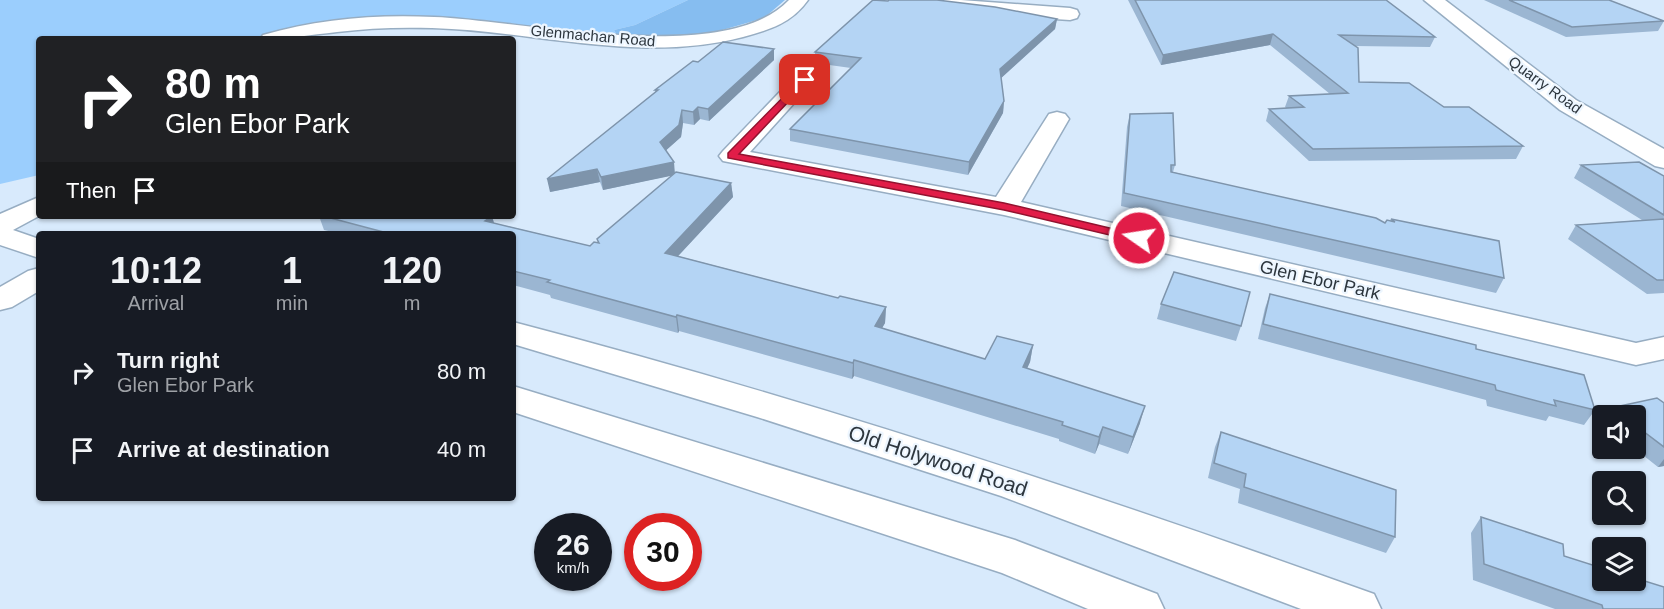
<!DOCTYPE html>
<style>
:root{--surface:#171b24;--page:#242831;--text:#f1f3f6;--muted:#9ea1a6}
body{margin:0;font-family:Helvetica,sans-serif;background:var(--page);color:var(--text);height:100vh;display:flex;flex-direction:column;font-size:22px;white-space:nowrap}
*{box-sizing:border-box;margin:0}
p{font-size:20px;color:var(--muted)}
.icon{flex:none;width:33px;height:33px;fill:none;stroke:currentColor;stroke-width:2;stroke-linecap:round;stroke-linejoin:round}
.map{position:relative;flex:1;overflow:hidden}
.side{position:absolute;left:36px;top:231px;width:480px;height:270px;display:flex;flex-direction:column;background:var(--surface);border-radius:6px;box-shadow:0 2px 4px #0004}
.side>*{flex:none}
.hud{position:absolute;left:36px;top:36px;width:480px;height:183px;border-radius:6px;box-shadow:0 2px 4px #0004;background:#202124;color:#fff;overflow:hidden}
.tools{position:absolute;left:1592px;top:405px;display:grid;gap:12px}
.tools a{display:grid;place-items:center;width:54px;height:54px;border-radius:6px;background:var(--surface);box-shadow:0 2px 4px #0004;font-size:30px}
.speed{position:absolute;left:534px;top:513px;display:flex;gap:12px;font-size:30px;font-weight:700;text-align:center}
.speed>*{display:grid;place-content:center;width:78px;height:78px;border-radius:50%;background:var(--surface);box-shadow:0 2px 4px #0004;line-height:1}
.speed small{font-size:15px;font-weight:400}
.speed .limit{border:9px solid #d22;background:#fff;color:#111}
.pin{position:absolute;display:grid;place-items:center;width:51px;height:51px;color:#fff;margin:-26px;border-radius:12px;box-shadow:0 3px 9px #0006}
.me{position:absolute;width:66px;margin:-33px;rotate:283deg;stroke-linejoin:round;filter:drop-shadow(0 0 4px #0008)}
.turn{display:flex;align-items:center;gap:21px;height:126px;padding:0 30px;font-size:27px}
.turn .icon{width:78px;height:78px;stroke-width:2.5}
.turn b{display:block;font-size:42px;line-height:51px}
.then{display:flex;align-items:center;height:57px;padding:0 30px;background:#0003;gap:12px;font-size:22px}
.eta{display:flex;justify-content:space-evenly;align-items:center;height:102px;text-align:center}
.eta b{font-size:36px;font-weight:800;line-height:42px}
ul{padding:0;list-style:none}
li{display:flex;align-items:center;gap:18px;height:78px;padding:0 30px}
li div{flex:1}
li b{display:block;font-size:22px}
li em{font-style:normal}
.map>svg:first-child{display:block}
</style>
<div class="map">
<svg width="1664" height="609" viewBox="0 0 1664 609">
<rect width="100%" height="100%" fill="#d8eafc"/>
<polygon fill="#9bcefd" points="0,0 688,0 635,25 614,30 619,39 548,31 498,22 450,20 273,33 253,39 39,39 39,175 0,184"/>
<polygon fill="#86bdf0" points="688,0 785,0 764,18 712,33 662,39 619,39 614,30 635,25"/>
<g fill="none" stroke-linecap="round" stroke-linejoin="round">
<g stroke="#97adc2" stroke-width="3">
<g id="minor">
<path d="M 789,0 L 808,0 C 792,23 769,30 743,37 C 639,64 536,31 432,28 C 400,27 368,28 337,32 C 310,35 287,39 260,39 L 263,35 C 318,19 377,14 434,17 C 521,20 725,68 789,0 Z"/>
<polygon points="911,0 961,0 1070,8 1077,10 1079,14 1077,18 1070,20 979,14 920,5 914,4"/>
<polygon points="1424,0 1445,0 1576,100 1664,149 1664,168 1655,166 1560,110"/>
<polygon points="805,72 813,74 816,79 750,152 996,197 1049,114 1057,112 1065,114 1069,119 1021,202 1636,343 1664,337 1664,359 1636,365 1004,215 723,161 719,156 723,151 797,74"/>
<polygon points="39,197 39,216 13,230 39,239 39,258 0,245 0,214"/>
<polygon points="39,268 39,291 12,307 0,310 0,287 28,271"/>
<path d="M 513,322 C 804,398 1091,492 1374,594 L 1381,609 L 1301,609 L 1001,496 L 757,417 L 513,344 Z"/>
<polygon points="513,386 1015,540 1157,594 1164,609 1088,609 1002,573 513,412"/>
</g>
</g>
<use href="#minor" fill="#fff" fill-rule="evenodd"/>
</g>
<g fill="#9bb6d2">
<polygon points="1128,0 1386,0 1435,37 1430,47 1355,46 1359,82 1444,107 1523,146 1516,159 1309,161 1266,121 1269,109 1286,108 1285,107 1289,96 1330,94 1270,45 1161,65"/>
<polygon points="1484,0 1609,0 1664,21 1658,31 1566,37"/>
<polygon points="1057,19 1055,29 1001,78 1004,101 1003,113 968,175 790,141 790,129 851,68 815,63 815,52"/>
<polygon points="774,60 709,121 700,119 694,125 683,123 681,137 666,150 675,173 731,183 733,197 678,256 838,298 886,307 885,323 882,328 985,359 1033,345 1030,362 1027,368 1140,423 1128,454 1099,444 1095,454 1059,441 1059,439 854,376 852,379 679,331 678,333 551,298 550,295 513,285 513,234 341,234 324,230 319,216 492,216 494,223 590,246 598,243 597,239 673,175 603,190 600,182 550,192 655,93 655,90 698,62"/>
<polygon points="1130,114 1175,165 1173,172 1385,223 1390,221 1391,219 1504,278 1496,293 1121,206 1127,127"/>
<polygon points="1581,165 1664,176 1664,293 1647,294 1568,239 1576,225 1642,220 1574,178"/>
<polygon points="1270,294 1476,349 1595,410 1584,425 1549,416 1546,421 1487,406 1486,400 1258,339 1265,308"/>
<polygon points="1161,304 1241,326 1236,341 1157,319"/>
<polygon points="1664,403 1664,466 1658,467 1634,448 1635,448 1635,416 1606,416 1611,408"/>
<polygon points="1221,432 1395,537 1386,553 1238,503 1240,489 1208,478 1215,447"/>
<polygon points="1481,517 1564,556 1664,609 1555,609 1473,580 1471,533"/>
</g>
<g fill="#7e94ab">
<polygon points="1057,19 1055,29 999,80 1000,69"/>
<polygon points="1273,34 1270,45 1161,65 1163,55"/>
<polygon points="774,49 774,60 709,121 708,109"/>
<polygon points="1004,101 1003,113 968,175 969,162"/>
<polygon points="698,107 700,119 694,125 693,112"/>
<polygon points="682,110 683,123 681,137 662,154 660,142"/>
<polygon points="674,162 675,175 603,190 601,177"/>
<polygon points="597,169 600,182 550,192 547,179"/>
<polygon points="731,183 733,197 667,268 665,253"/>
<polygon points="492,216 496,231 485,221"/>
<polygon points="886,307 885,323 874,342 875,326"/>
<polygon points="677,315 679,331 678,333 676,317"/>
<polygon points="1033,345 1030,362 1020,384 1023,367"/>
<polygon points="854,360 854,376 852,379 853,363"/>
<polygon points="1145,406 1140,423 1128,454 1133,437"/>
<polygon points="1103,427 1099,444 1095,454 1099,437"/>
<polygon points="1664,459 1664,466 1658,467"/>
</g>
<g fill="#b4d4f4" stroke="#7e94ab" stroke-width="1.5">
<polygon points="873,0 888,1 889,0 937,0 995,7 1057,19 1000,69 1004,101 969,162 790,129 861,58 815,52"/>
<polygon points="1135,0 1386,0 1435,37 1339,35 1358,48 1359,82 1409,83 1444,107 1469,107 1523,146 1313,149 1269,109 1304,107 1289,96 1348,93 1273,34 1163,55"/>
<polygon points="1509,0 1609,0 1664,21 1572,27"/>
<polygon points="723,42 774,49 708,109 698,107 693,112 682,110 679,125 660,142 674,162 601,177 597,169 547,179 658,90 655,90 693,61 698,62"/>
<polygon points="1173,113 1175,165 1171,165 1171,172 1376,218 1385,223 1387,220 1395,222 1391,219 1499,241 1504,278 1124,193 1130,114"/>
<polygon points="1639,162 1664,176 1664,215 1581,165"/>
<polygon points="676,172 731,183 665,253 838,298 840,296 886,307 875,326 985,359 997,336 1033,345 1023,367 1145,406 1133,437 1103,427 1099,437 1062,425 1063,422 854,360 853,363 677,315 676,317 547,282 550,280 513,271 513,234 391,234 323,216 492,216 485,221 590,246 594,242 599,243 597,239"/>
<polygon points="1664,219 1664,280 1657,280 1576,225"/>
<polygon points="1174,272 1250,292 1241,326 1161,304"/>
<polygon points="1270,294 1476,345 1476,349 1584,375 1595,410 1554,400 1556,406 1496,390 1495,385 1263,324"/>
<polygon points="1657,398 1664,403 1664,447 1635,425 1635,416 1622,416 1611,408"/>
<polygon points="1221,432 1396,490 1395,537 1244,487 1246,474 1214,463"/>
<polygon points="1481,517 1563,544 1564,556 1602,568 1602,580 1635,580 1635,578 1664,587 1664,609 1603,609 1602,605 1484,564"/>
</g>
<polygon fill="#e11d48" stroke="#92132f" stroke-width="1.5" points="802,78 809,80 739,154 1004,203 1139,235 1145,238 1139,242 1004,210 728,158 728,153"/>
<g text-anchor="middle" stroke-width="4.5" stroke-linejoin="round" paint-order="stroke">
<g font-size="15" fill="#2d363e" stroke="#edf6ff">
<text transform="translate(593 36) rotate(5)" y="5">Glenmachan Road</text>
<text transform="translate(1545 85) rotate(36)" y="5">Quarry Road</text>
</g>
<g font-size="18" fill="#2d363e" stroke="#edf6ff">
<text transform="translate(1320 280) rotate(13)" y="6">Glen Ebor Park</text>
</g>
<g font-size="21" fill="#2d363e" stroke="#edf6ff">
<text transform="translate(938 461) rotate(18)" y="7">Old Holywood Road</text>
</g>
</g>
</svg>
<div class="tools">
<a><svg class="icon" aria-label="sound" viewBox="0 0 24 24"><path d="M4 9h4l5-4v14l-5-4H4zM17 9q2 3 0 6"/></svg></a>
<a><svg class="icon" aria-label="search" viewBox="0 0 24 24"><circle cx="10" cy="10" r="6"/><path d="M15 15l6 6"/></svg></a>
<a><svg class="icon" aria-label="layers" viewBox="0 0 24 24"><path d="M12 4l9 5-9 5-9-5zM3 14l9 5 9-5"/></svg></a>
</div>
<div class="speed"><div>26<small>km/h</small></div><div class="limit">30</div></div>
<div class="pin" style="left:805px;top:80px;background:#d93025"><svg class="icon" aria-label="arrive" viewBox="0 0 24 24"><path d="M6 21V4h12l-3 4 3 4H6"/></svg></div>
<svg class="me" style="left:1139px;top:238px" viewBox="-20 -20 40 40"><circle r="17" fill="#e11d48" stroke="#fff" stroke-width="3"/><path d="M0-11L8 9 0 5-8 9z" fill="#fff"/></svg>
<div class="hud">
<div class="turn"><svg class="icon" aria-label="right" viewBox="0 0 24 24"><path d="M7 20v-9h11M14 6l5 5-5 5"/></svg><div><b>80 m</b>Glen Ebor Park</div></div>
<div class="then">Then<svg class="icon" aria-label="arrive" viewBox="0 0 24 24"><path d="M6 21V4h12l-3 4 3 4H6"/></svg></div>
</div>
<section class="side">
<div class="eta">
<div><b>10:12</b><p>Arrival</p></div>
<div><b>1</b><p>min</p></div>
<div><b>120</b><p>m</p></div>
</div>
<ul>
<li><svg class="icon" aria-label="right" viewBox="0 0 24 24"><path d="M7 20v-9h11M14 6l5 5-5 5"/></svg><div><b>Turn right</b><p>Glen Ebor Park</p></div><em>80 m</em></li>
<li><svg class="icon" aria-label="arrive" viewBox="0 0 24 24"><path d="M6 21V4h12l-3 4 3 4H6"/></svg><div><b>Arrive at destination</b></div><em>40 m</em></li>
</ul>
</section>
</div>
